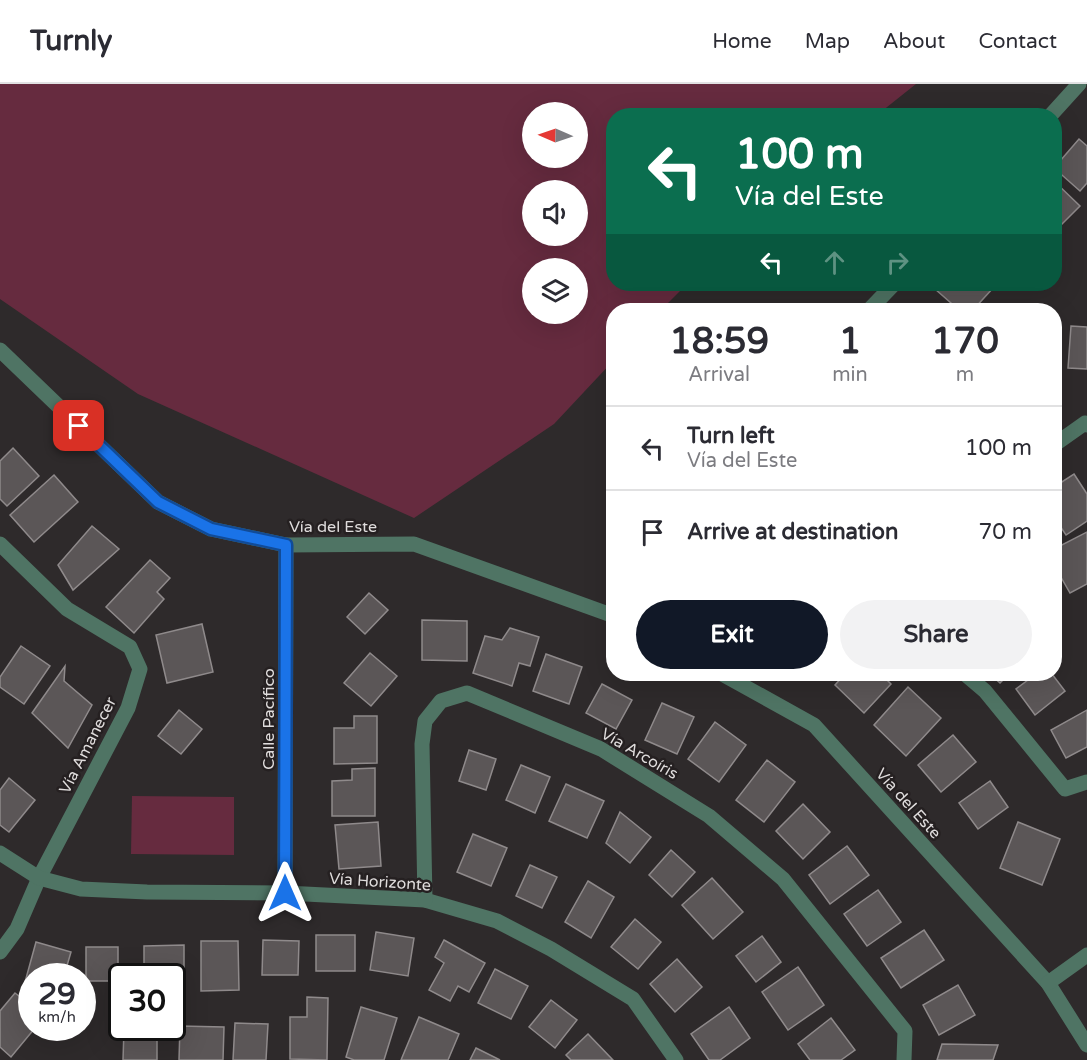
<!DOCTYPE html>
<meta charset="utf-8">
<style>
:root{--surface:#fff;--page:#f2f2f3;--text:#2b2b33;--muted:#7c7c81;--line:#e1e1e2;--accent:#111827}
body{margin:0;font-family:"Varela Round",sans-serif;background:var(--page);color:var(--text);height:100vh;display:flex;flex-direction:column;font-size:22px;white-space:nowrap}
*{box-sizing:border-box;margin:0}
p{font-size:20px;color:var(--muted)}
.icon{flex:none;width:33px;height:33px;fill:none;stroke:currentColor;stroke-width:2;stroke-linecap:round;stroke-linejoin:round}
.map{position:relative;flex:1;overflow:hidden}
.side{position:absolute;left:606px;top:219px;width:456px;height:378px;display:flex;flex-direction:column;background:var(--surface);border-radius:24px;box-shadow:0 6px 24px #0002}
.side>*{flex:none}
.guide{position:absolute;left:606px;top:24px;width:456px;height:183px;border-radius:24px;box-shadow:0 6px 24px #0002;background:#0b6e4f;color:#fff;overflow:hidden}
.needle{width:39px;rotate:272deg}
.controls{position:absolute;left:522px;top:18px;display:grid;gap:12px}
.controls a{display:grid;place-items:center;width:66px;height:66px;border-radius:50%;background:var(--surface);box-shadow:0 6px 24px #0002;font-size:30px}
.speed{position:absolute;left:18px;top:879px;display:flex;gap:12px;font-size:30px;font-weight:700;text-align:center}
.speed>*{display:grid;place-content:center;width:78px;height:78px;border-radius:50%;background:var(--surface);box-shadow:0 6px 24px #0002;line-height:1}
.speed small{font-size:15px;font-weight:400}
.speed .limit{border:3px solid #111;border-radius:9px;background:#fff;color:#111}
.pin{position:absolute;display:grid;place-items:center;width:51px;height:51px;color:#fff;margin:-26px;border-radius:12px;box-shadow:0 3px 9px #0006}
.me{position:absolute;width:66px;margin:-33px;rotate:0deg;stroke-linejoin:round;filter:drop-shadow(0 0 4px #0008)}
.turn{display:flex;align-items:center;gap:21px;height:126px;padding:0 30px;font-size:27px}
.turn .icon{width:78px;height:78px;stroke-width:2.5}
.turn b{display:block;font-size:42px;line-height:51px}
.lanes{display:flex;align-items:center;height:57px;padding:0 30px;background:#0003;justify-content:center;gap:30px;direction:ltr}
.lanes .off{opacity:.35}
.eta{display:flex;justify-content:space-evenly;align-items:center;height:102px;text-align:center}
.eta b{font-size:36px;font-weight:700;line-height:42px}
.button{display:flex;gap:12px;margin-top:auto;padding:12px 30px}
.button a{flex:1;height:69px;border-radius:36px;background:var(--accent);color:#fff;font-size:24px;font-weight:700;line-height:69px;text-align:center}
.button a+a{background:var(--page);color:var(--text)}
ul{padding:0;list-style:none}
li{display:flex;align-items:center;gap:18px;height:84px;padding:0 30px;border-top:2px solid var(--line)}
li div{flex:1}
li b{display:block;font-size:22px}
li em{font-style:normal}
header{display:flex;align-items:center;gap:36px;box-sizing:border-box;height:84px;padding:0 30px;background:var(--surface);border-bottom:2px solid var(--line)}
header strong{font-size:28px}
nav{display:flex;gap:33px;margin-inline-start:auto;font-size:21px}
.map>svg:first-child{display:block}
</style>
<header>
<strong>Turnly</strong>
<nav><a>Home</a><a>Map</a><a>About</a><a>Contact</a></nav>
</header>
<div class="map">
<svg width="1087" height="976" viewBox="0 0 1087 976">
<rect width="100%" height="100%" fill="#2e2a2b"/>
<g fill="#662b3f" fill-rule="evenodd">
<path d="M 0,0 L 916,0 L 877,31 L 614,32 L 614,200 L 687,200 L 661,226 L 614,226 L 613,277 L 554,340 L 414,434 L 138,310 L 0,215 ZM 532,28 L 578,28 L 578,74 L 532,74 ZM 532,106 L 578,106 L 578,152 L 532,152 ZM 532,184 L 578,184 L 578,230 L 532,230 Z"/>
<polygon points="132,712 234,713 234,771 131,770"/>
</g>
<g fill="#5b5657" stroke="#8f8a8b" stroke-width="1.5">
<polygon points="1079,55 1087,62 1087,99 1080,107 1054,84"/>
<polygon points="1054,97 1080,122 1054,148"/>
<polygon points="940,200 988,200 993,204 973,226 959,226 935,205"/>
<polygon points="1071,242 1087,243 1087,285 1068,284"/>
<polygon points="13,364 39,392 7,422 0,415 0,377"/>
<polygon points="1074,390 1087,410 1087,437 1066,451 1054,433 1054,403"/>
<polygon points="54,391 78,418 34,458 10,431"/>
<polygon points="92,442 119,465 73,506 58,481"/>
<polygon points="1087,448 1087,500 1070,509 1054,481 1054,465"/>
<polygon points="150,476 170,494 157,508 164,515 134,549 106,523"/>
<polygon points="369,509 388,526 365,550 347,533"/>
<polygon points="422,536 467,537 467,577 422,576"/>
<polygon points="202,540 213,588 167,599 156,551"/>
<polygon points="510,544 539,553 530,582 519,579 512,602 473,589 485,552 502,556"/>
<polygon points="21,562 50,582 24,620 0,603 0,593"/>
<polygon points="370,569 397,592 371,622 344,599"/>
<polygon points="546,570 582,583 569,620 533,607"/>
<polygon points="65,582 64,597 92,621 68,664 32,629"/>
<polygon points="845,590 881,590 891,600 864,629 835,601"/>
<polygon points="990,590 1009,590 1000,599"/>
<polygon points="1036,590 1052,590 1065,607 1035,631 1016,605"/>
<polygon points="602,600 632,616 616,645 586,629"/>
<polygon points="908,603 941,634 906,672 874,641"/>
<polygon points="662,619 694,633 677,670 645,656"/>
<polygon points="179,626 202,645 181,670 158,652"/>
<polygon points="1087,626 1087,663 1066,674 1051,646"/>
<polygon points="354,632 377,632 377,679 334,680 334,644 354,644"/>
<polygon points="715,638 746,661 719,698 688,675"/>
<polygon points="953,651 976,678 941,708 918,681"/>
<polygon points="469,666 496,675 486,706 459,697"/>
<polygon points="767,676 795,698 764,738 736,716"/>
<polygon points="521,681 550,693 535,729 506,716"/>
<polygon points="375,684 375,732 332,732 332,697 352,696 352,685"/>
<polygon points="9,694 35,716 9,748 0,741 0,706"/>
<polygon points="990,697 1008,723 978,745 959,719"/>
<polygon points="566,700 604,717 587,754 549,737"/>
<polygon points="803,720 830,748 803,775 776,747"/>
<polygon points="620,728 651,753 630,779 606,759"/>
<polygon points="378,738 381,782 339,785 335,741"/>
<polygon points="1018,738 1060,755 1042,801 1000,784"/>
<polygon points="473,750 507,764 491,802 457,788"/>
<polygon points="847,762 869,791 830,820 809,791"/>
<polygon points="671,766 695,788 672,813 649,791"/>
<polygon points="530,781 557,793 542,824 516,812"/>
<polygon points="712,794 743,828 713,855 682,821"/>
<polygon points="588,797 614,813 591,854 565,838"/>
<polygon points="878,806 901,838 867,862 844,830"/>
<polygon points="635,835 661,858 638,885 611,863"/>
<polygon points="924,846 944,876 901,904 881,874"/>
<polygon points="376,848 414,854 408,892 370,886"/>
<rect x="316" y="851" width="39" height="36"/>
<polygon points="762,852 781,878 756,898 736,872"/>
<polygon points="263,856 299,857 298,891 262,891"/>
<polygon points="444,856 485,879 469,908 458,902 450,917 429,906 444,879 435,873"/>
<polygon points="201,857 238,857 239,906 201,907"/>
<polygon points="36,858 71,868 64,892 32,892 32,900 25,898"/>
<polygon points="184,861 184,900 172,900 172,892 144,892 144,862"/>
<rect x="86" y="863" width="32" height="34"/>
<polygon points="677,875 702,903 675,928 650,900"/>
<polygon points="798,883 824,921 788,946 762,908"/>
<polygon points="495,885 528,902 511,935 478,919"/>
<polygon points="958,901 975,931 939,951 923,921"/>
<polygon points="15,909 32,922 32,944 35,944 11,973 0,963 0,927"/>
<polygon points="307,913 328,914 327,976 290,975 290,933 307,933"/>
<polygon points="551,916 577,936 555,964 529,943"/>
<polygon points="361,923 397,934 384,976 354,976 346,973"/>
<polygon points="729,923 750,954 720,976 709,976 691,950"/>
<polygon points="419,933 459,950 448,976 401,976"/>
<polygon points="831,934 855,966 841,976 810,976 798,960"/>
<polygon points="235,939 268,940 266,976 233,976"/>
<polygon points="180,942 224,943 223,976 179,976"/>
<polygon points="124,945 157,946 157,976 123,976"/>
<polygon points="588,950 613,976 571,976 566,971"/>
<polygon points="942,960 998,961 993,976 937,976"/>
<polygon points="476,964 500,976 470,976"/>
</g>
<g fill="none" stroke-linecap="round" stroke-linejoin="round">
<g stroke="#4f7464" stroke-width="15">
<polyline points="1050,32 1079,0"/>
<polyline points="869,226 894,200"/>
<polyline points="0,266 158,418 211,445 286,461 414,460 614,532"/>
<polyline points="1054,361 1085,339 1087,341"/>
<polyline points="0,460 67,525 130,563 140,585 128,624 39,794 17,845 0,868"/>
<polyline points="722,590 814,641 1048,899 1087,961"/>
<polyline points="965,590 985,607 1065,705 1087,698"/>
<polyline points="0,769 39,794 81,805 147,808 285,809 425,816 497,837 551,865 633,915 676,976"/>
<polyline points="285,809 286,461"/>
<polyline points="425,816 422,660 425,637 441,617 467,609 601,665 709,732 783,795 905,947 904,976"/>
<polyline points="1048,899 1087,871"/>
</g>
</g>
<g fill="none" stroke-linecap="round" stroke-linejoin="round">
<g stroke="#114b97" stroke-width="15">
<polyline id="route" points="79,342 158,418 211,445 286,461 285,809"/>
</g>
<use href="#route" stroke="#1a73e8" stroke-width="10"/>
</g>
<g text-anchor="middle" stroke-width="5" stroke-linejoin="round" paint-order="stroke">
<g font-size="16" fill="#dfdcdc" stroke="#252021">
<text x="333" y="448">Vía del Este</text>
<text transform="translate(268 635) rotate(-90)" y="6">Calle Pacífico</text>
<text transform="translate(87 661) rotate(-63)" y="6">Vía Amanecer</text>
<text transform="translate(640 669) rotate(30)" y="6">Vía Arcoíris</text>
<text transform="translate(909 719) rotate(48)" y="6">Vía del Este</text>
<text transform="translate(380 797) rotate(4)" y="6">Vía Horizonte</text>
</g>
</g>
</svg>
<div class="controls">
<a><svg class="needle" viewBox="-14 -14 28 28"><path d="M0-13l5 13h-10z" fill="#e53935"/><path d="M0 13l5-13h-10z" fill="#7c7c81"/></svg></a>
<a><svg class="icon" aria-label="sound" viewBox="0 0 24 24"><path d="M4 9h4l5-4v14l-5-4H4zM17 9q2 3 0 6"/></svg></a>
<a><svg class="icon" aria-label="layers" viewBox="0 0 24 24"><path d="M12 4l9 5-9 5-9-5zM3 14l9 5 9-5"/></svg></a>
</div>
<div class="speed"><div>29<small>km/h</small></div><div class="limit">30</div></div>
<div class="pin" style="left:79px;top:342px;background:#d93025"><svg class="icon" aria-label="arrive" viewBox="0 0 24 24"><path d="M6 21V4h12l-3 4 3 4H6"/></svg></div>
<svg class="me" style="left:285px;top:809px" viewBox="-20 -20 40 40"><path d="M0-17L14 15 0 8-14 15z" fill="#1a73e8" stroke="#fff" stroke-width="4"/></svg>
<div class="guide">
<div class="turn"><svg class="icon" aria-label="left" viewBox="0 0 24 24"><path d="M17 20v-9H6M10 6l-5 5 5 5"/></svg><div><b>100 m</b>Vía del Este</div></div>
<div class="lanes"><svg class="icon" aria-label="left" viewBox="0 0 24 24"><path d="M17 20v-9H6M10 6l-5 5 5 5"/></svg><svg class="icon off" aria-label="ahead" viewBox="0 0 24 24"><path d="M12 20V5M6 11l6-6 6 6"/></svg><svg class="icon off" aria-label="right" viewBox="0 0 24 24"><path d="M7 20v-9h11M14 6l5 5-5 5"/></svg></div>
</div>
<section class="side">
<div class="eta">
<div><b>18:59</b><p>Arrival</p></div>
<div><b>1</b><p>min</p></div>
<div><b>170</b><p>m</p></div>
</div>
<ul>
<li><svg class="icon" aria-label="left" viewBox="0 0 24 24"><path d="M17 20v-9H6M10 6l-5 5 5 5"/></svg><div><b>Turn left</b><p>Vía del Este</p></div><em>100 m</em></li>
<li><svg class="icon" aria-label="arrive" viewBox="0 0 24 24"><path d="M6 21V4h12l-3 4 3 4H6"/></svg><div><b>Arrive at destination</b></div><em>70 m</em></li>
</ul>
<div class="button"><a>Exit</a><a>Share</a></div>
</section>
</div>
